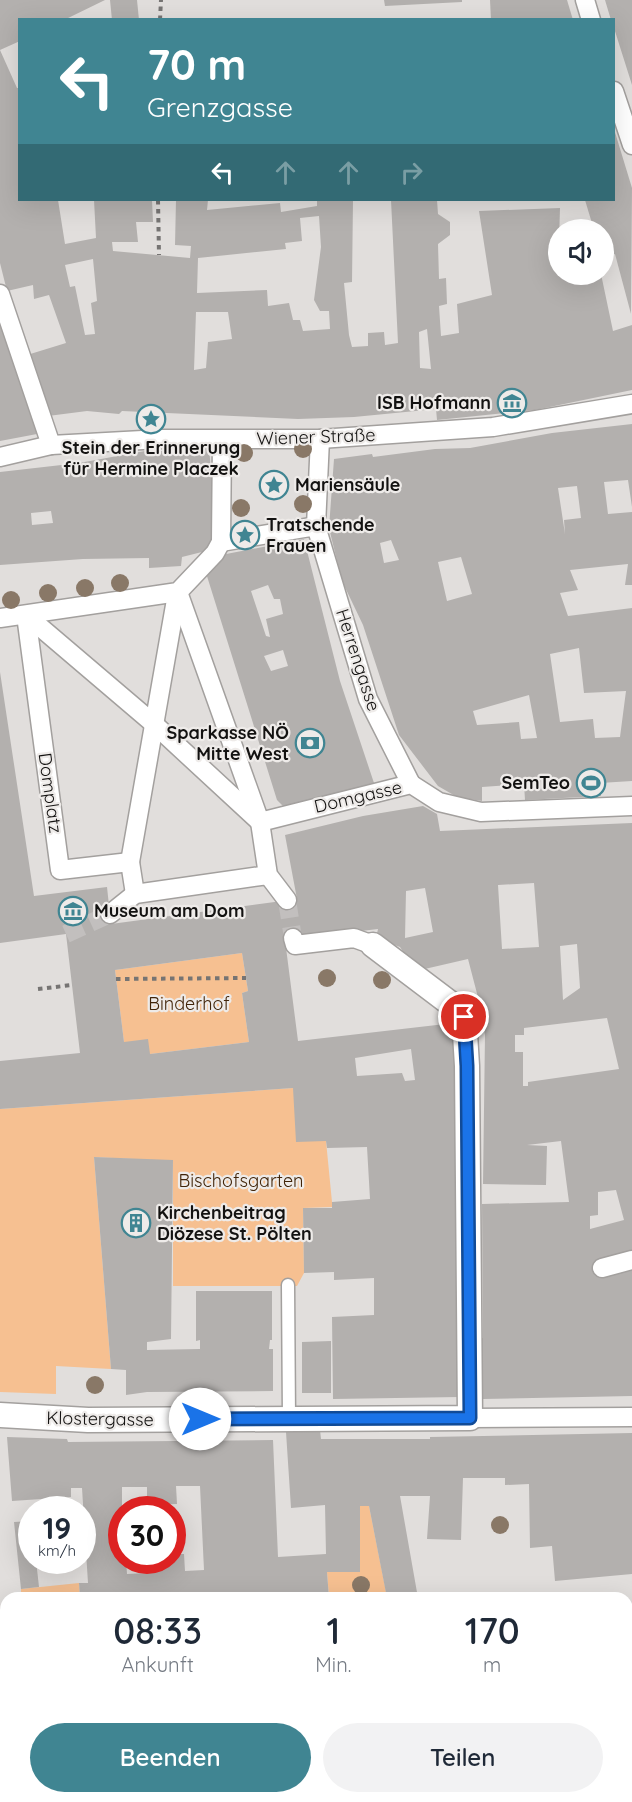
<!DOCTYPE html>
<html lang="de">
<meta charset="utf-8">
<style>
:root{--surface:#fff;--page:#f2f2f3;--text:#1f2937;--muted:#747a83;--accent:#408592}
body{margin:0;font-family:Quicksand,sans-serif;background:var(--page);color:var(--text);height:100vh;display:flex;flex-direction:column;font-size:22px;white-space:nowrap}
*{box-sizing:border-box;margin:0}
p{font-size:20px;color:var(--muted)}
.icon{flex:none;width:33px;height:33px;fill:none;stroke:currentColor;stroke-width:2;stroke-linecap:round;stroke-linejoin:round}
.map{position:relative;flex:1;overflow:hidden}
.side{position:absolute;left:0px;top:1592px;width:633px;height:212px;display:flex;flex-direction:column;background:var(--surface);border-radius:18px 18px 0 0;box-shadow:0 6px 24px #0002}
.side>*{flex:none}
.hud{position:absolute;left:18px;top:18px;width:597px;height:183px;border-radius:0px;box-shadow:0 6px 24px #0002;background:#408592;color:#fff;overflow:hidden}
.buttons{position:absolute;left:548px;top:219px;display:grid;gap:12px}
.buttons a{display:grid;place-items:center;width:66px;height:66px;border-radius:50%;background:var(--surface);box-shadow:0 6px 24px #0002;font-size:30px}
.speed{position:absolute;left:18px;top:1496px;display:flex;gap:12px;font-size:30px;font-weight:700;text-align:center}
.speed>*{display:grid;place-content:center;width:78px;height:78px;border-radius:50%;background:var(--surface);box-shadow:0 6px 24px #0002;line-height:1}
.speed small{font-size:15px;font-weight:400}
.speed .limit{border:9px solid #d22;background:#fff;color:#111}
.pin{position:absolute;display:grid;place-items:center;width:51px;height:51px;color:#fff;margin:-26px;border:3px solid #fff;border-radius:50%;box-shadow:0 2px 6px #0007}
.me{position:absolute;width:66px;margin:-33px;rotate:90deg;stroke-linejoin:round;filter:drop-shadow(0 0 4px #0008)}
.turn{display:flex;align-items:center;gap:21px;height:126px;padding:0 30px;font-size:27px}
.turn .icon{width:78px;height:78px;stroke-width:2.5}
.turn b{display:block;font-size:42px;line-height:51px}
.lanes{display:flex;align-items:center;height:57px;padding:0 30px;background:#0003;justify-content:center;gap:30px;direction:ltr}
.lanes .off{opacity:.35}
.eta{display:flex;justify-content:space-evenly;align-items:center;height:102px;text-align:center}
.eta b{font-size:36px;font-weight:600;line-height:42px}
.action{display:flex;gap:12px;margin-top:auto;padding:12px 30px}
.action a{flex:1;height:69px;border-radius:36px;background:var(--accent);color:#fff;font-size:24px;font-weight:600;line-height:69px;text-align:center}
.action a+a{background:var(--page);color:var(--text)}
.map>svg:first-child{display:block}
</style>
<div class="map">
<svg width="632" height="1802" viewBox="0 0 632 1802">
<rect width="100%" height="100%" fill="#e1dedc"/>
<g fill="#f6c091">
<polygon points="242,953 248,991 242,993 249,1042 150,1054 124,1042 115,970"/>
<polygon points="293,1088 326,1141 332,1202 332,1207 303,1208 304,1273 297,1286 173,1286 173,1161 94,1157 111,1369 56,1366 56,1394 0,1392 0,1109"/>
<polygon points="360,1506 369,1506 387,1597 329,1597 327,1572 360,1571"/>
<polygon points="79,1583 80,1597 21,1597 21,1589"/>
<polygon points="116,1797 188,1797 189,1802 116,1802"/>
</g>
<g fill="#b3b0ae" fill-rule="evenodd">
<path d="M 0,0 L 105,0 L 64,20 L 20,20 L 20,41 L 0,50 L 17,88 L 20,88 L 20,200 L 58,200 L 65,244 L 96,238 L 94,200 L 152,200 L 153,222 L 136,222 L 138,242 L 112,242 L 113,251 L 190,258 L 191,246 L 175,245 L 176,200 L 208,200 L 207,210 L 280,203 L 281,212 L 317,206 L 317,200 L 353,200 L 352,282 L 344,283 L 349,335 L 352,347 L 368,346 L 368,333 L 384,332 L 385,345 L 398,343 L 391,200 L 437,200 L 438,214 L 450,222 L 450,235 L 438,244 L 439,279 L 446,278 L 447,304 L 439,306 L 441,336 L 459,333 L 457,304 L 492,295 L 479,211 L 560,208 L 558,274 L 601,274 L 613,331 L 632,325 L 632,390 L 535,410 L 437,420 L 436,409 L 354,417 L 298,419 L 122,411 L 119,414 L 87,411 L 48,416 L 27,355 L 66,343 L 49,295 L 34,299 L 33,285 L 7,291 L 0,263 ZM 319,216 L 321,247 L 314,300 L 320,311 L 329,311 L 330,329 L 303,331 L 300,320 L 293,320 L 289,303 L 268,306 L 267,290 L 197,293 L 198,258 L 286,249 L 285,243 L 302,241 L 300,218 ZM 93,259 L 97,301 L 91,303 L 95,334 L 85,335 L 75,286 L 70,287 L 65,265 ZM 196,312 L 228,312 L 232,339 L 208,342 L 206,368 L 194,370 ZM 427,329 L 431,369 L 420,368 L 419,332 Z"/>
<polygon points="110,0 137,0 139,20 112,20"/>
<polygon points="384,0 462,0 462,2 385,6"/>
<polygon points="490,0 567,0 573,20 491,20"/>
<polygon points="605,0 632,0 632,85 614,28 614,20 611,20"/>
<polygon points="614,129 632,188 631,314 615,254 603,258 603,230 594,230 585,200 614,200"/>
<polygon points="0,317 26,393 37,434 0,441"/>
<path d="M 632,424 L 632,507 L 628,480 L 604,482 L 608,514 L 632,512 L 632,585 L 625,585 L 628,564 L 570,570 L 578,590 L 560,593 L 568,616 L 632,608 L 632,781 L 600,783 L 601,796 L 525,800 L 524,784 L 482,787 L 482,801 L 457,797 L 438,786 L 399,735 L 363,625 L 342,581 L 329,528 L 334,459 L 372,454 L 373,457 L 435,449 L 470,448 L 552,433 ZM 577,486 L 581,518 L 564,520 L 565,534 L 558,488 ZM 391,540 L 399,560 L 384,563 L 380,543 ZM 461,557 L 472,594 L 447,601 L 438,562 ZM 579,648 L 584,693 L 626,691 L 620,737 L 595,738 L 593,719 L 560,722 L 550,654 ZM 529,695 L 537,738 L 521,739 L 519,722 L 477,725 L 473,711 Z"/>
<path d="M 209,446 L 216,537 L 214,549 L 182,557 L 181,566 L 149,568 L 149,558 L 83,559 L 0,565 L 0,472 L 79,463 L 145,451 L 176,451 ZM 51,511 L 53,523 L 32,525 L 31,513 Z"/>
<path d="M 304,539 L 340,681 L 374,783 L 283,806 L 277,800 L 206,573 L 221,555 ZM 268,585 L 274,599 L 280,599 L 283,614 L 266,619 L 270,637 L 266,636 L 251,591 ZM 283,650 L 288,666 L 271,671 L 264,656 Z"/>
<path d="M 0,672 L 34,896 L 107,887 L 111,924 L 297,899 L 285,835 L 363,816 L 423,806 L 437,814 L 440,831 L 632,823 L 632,1396 L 483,1399 L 483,1371 L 459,1371 L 459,1397 L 333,1399 L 332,1317 L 374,1315 L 374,1278 L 334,1280 L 334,1272 L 304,1273 L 303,1208 L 332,1208 L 332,1202 L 370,1199 L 367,1147 L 327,1148 L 326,1141 L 296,1142 L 293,1088 L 0,1109 L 0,1061 L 80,1053 L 66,934 L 0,943 ZM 534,883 L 539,947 L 502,949 L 498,885 ZM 425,888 L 433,932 L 405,938 L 406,891 ZM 378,929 L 376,938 L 400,947 L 416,971 L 468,959 L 480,1005 L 485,1035 L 483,1184 L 546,1185 L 547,1146 L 527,1145 L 561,1141 L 569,1202 L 482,1204 L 483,1338 L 458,1338 L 454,1023 L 298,1041 L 285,940 ZM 577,944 L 580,988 L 563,1000 L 560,946 ZM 242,953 L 248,991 L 242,993 L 249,1042 L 150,1054 L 148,1039 L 124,1042 L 115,970 ZM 607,1018 L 619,1069 L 528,1082 L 528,1086 L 523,1086 L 523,1052 L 515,1052 L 515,1035 L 524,1035 L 524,1028 ZM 411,1049 L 415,1080 L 405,1081 L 402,1073 L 357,1076 L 355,1058 ZM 616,1190 L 624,1220 L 590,1229 L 590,1216 L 598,1215 L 598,1192 Z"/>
<polygon points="94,1157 173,1160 171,1339 147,1342 147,1350 200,1349 200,1340 196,1341 196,1291 272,1291 272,1340 270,1340 269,1349 273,1349 273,1391 147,1392 126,1395 126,1370 111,1369"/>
<polygon points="331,1341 331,1393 302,1393 302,1342"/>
<path d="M 320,1430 L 321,1439 L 430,1439 L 430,1437 L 632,1433 L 632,1574 L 555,1581 L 552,1546 L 530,1548 L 529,1484 L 505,1485 L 505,1478 L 463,1478 L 461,1540 L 427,1539 L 430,1496 L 400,1496 L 418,1598 L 387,1598 L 369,1506 L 360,1506 L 360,1572 L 327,1572 L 329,1598 L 80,1598 L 79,1583 L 88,1583 L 82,1488 L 71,1488 L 71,1497 L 12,1501 L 7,1437 L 67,1439 L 68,1442 L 273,1440 L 278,1557 L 326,1554 L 325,1505 L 291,1508 L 286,1432 ZM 176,1486 L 200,1486 L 204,1570 L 185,1571 L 184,1554 L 172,1554 L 172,1560 L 146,1560 L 147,1573 L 127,1574 L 126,1560 L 122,1560 L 122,1487 L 147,1487 L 147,1505 L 177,1504 Z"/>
<polygon points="32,1521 32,1560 36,1560 39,1587 21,1589 14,1522"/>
<polygon points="632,1614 632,1687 627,1687 627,1615"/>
<polygon points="627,1722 632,1722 632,1772 627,1773"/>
<polygon points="6,1752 6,1797 40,1797 41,1802 0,1802 0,1753"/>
</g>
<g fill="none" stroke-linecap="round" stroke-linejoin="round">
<g stroke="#c2bfbe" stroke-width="18" stroke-dasharray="18 9" stroke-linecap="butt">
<polyline points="287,900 293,938"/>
<polyline points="66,934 110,914"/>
</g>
<g stroke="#a3a09e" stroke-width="15">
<polyline id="service" points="288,1285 289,1419"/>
</g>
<g stroke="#a3a09e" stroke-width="21">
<g id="pedestrian">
<polyline points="585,0 591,20"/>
<polyline points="614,91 632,145"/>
<polyline points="0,294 51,445"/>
<polyline points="0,457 51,445 161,439 320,439 493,427 632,404"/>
<polyline points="316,526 320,439"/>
<polyline points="221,542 316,526 368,699 411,784"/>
<polyline points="178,592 260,822 268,875 287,900"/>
<polyline points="26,615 154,724 260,822 411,784 439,802 481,812 632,806"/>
<polyline points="26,615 60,870 130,862 135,894"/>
<polyline points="0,618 178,592 215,553 221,542 222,440"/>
<polyline points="130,862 177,594"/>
<polyline points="110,914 135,894 268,875"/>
<polyline points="293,938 295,945 354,938 373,945"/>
<polyline points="602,1268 632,1260"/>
<polyline points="470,1418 632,1417"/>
</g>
</g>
<g stroke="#a3a09e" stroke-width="27">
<polyline id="minor" points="0,1415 88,1420 470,1418 467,1066 464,1017 459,1010 373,945"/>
</g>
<g stroke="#767473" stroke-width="4" stroke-dasharray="4.5 4.5" stroke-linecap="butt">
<polyline points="160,20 161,0"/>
<polyline points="158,200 159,255"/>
<polyline points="116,979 246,978"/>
<polyline points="38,989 72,985"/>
</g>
<use href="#service" stroke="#fff" stroke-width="12"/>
<use href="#pedestrian" stroke="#fff" stroke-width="18"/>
<use href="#minor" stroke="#fff" stroke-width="24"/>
</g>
<g fill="#897867">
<circle cx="303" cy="449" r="9"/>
<circle cx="244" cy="453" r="9"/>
<circle cx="303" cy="504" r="9"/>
<circle cx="241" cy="508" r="9"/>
<circle cx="120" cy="583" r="9"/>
<circle cx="85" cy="588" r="9"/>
<circle cx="48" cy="593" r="9"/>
<circle cx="11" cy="600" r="9"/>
<circle cx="327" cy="978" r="9"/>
<circle cx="382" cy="980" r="9"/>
<circle cx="95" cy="1385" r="9"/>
<circle cx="500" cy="1525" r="9"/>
<circle cx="361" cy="1585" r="9"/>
</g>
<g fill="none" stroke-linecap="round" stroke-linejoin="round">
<g stroke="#114b97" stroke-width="15">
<polyline id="route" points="200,1419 470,1418 467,1066 464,1017"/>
</g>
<use href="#route" stroke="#1a73e8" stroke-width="10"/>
</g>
<defs>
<g id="museum-ring" transform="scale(1.5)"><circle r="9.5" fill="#eeebe9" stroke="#408592" stroke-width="1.5"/><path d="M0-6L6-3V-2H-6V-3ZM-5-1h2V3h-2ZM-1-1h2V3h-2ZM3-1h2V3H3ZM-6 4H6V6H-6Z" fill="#408592"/></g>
<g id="sight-ring" transform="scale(1.5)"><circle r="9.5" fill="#eeebe9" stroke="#408592" stroke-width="1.5"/><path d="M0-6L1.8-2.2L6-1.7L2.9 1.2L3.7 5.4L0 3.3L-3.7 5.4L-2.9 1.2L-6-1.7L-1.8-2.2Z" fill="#408592"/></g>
<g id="bank-ring" transform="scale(1.5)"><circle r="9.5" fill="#eeebe9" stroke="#408592" stroke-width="1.5"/><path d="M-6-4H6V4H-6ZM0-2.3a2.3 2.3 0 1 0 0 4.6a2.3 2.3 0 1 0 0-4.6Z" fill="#408592"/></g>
<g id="stadium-ring" transform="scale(1.5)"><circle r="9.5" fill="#eeebe9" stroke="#408592" stroke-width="1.5"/><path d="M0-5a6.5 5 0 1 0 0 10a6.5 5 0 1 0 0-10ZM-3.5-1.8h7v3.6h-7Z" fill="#408592"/></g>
<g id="building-ring" transform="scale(1.5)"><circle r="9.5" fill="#eeebe9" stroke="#408592" stroke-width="1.5"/><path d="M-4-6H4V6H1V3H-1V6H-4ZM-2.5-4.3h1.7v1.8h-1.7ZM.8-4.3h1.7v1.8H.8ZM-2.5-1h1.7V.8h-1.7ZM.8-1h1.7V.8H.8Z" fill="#408592"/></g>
</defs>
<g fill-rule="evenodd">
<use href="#museum-ring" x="512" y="403"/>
<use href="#sight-ring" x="151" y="419"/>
<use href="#sight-ring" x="274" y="485"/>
<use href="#sight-ring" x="245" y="535"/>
<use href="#bank-ring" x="310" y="743"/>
<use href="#stadium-ring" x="591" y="783"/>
<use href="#museum-ring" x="73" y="911"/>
<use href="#building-ring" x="136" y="1223"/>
</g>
<g text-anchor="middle" stroke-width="4.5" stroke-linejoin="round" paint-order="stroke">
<g font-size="18" font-weight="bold" fill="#131211" stroke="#eeebe9" text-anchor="start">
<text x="491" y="409" text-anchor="end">ISB Hofmann</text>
<text x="151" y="454" text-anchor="middle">Stein der Erinnerung<tspan x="151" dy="21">für Hermine Placzek</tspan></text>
<text x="295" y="491">Mariensäule</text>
<text x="266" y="531">Tratschende<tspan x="266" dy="21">Frauen</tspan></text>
<text x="289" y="739" text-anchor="end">Sparkasse NÖ<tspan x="289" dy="21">Mitte West</tspan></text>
<text x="570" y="789" text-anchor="end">SemTeo</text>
<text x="94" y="917">Museum am Dom</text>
<text x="157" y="1219">Kirchenbeitrag<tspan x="157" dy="21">Diözese St. Pölten</tspan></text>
</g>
<g font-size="18" fill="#131211" stroke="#eeebe9">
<text transform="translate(316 437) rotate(-2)" y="6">Wiener Straße</text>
<text transform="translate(358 660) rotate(72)" y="6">Herrengasse</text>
<text transform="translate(50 793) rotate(82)" y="6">Domplatz</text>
<text transform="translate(358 797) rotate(-13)" y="6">Domgasse</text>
<text transform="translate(100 1419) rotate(1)" y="6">Klostergasse</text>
</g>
<g font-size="18" fill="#412408" stroke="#eeebe9">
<text x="189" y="1010">Binderhof</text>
<text x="241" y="1187">Bischofsgarten</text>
</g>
</g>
</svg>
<div class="buttons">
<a><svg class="icon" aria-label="sound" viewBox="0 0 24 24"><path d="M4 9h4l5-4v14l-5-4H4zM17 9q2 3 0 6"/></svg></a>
</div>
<div class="speed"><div>19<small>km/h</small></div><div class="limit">30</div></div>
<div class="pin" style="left:464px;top:1017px;background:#d93025"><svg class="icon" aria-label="arrive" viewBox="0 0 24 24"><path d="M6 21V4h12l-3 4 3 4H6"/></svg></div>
<svg class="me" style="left:200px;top:1419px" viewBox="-20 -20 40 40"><circle r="19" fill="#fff"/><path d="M0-13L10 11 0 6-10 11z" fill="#1a73e8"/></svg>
<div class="hud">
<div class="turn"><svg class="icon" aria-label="left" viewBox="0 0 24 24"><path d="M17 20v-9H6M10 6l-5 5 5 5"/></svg><div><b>70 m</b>Grenzgasse</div></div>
<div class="lanes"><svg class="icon" aria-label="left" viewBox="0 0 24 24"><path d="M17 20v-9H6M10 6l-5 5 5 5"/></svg><svg class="icon off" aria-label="ahead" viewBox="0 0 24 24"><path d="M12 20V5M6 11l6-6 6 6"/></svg><svg class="icon off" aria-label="ahead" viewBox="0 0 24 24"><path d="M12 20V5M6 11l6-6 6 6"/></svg><svg class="icon off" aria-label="right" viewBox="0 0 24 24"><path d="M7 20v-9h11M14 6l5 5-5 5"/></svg></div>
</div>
<section class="side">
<div class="eta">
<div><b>08:33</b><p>Ankunft</p></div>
<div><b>1</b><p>Min.</p></div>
<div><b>170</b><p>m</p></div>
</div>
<div class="action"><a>Beenden</a><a>Teilen</a></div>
</section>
</div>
